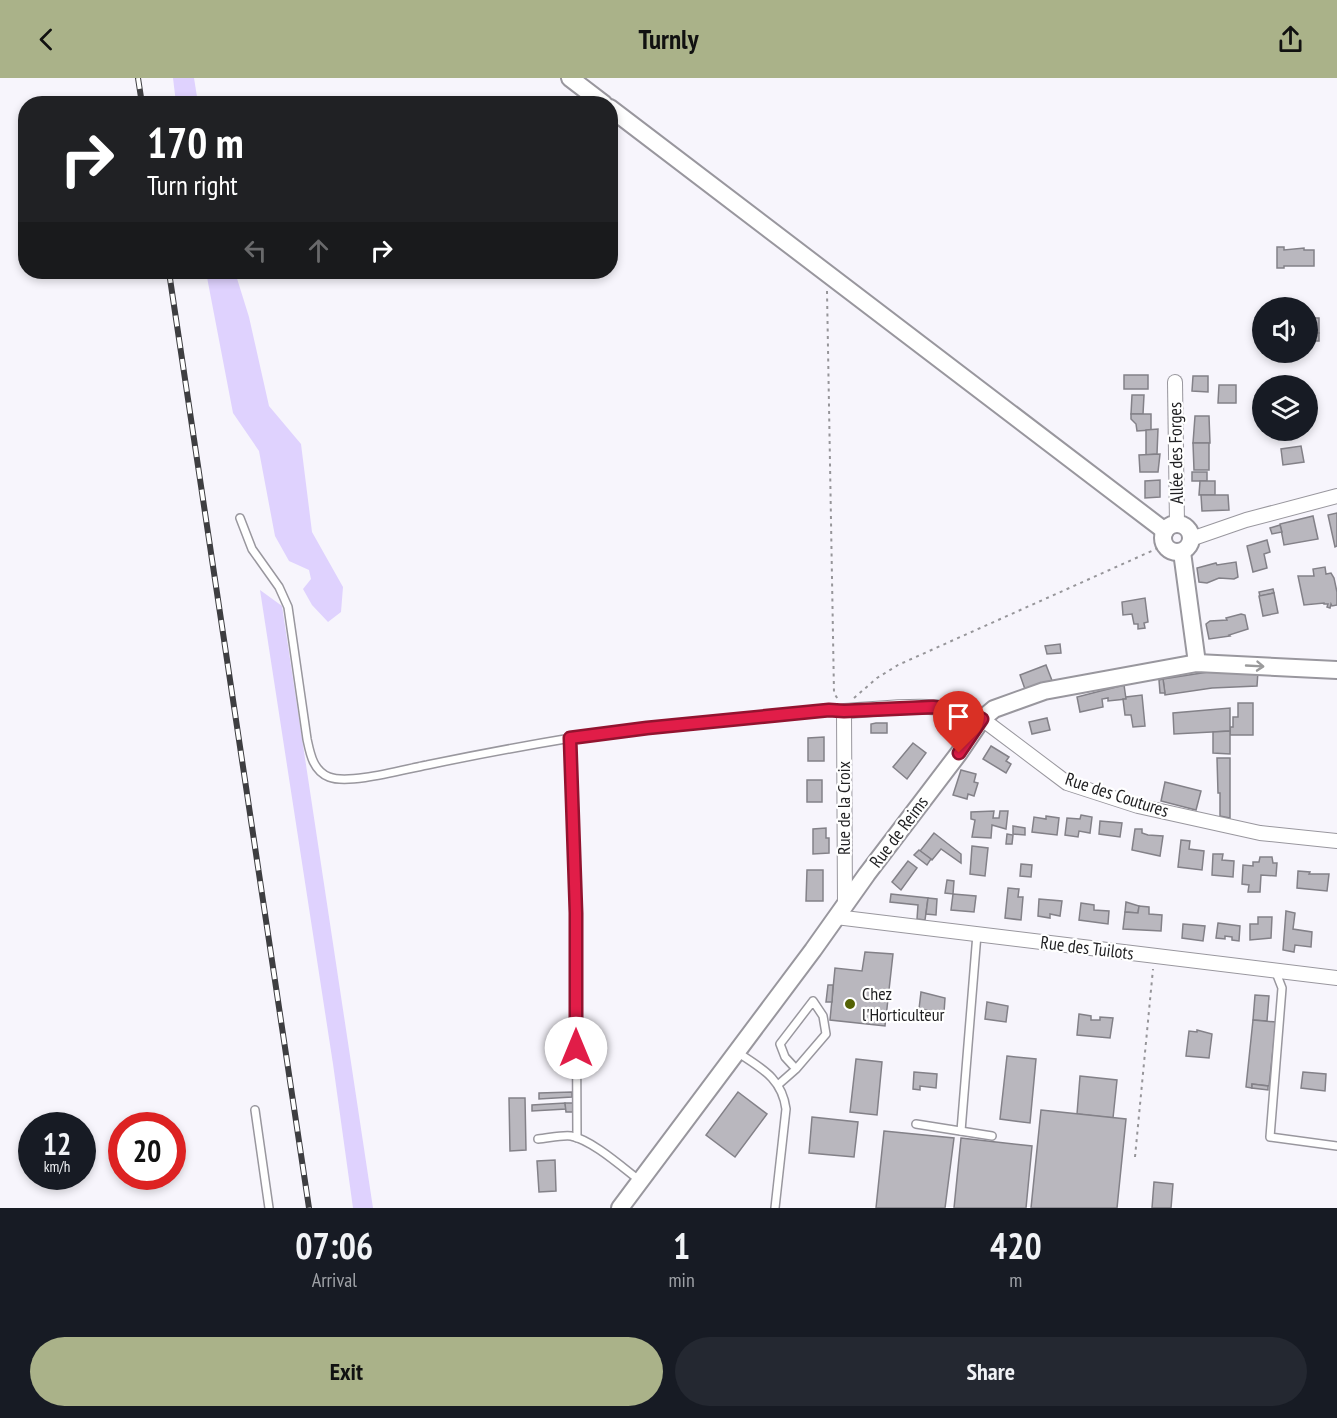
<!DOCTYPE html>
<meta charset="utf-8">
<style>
:root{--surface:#171b24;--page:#242831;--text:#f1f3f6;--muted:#9ea1a6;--accent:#aab289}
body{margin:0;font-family:"PT Sans Narrow",sans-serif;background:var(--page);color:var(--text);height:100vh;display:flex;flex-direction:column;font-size:22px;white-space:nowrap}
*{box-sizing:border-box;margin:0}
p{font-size:20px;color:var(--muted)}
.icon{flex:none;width:33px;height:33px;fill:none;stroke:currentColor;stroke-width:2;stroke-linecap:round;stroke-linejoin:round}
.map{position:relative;height:1130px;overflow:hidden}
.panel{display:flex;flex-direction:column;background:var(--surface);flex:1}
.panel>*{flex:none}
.guide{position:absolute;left:18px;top:18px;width:600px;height:183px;border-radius:24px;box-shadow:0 3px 9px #0003;background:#202124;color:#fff;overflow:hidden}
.tools{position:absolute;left:1252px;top:219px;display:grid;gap:12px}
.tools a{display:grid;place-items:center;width:66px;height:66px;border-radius:50%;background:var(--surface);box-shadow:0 3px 9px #0003;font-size:30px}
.speed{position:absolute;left:18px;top:1034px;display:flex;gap:12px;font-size:30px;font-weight:700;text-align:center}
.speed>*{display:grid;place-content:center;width:78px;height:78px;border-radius:50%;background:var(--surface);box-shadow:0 3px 9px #0003;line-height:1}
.speed small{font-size:15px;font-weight:400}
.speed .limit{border:9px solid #d22;background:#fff;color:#111}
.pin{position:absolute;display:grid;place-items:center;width:51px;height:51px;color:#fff;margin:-62px -26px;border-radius:50% 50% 50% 0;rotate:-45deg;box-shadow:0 0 6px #0007}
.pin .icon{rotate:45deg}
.me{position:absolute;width:66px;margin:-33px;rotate:0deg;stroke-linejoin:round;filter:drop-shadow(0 0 4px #0008)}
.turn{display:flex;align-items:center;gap:21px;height:126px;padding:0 30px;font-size:27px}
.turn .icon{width:78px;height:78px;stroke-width:2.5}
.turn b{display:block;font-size:42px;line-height:51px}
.lanes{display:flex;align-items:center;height:57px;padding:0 30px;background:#0003;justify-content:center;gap:30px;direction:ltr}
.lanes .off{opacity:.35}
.eta{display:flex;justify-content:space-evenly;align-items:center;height:102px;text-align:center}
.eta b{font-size:36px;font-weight:600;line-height:42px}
.action{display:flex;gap:12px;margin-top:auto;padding:12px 30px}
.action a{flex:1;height:69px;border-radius:36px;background:var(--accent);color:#111;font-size:24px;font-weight:600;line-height:69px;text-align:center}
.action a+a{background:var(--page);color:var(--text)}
header{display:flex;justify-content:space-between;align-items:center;height:78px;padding:0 30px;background:var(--accent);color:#111;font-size:27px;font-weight:600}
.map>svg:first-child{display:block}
</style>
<header><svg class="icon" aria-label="back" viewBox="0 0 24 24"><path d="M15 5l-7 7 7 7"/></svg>Turnly<svg class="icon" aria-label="share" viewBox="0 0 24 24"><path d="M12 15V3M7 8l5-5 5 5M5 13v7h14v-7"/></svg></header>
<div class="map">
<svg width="1337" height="1130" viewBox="0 0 1337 1130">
<rect width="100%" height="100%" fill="#f7f5fc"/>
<g fill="#dfd2fe">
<polygon points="173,0 194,0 198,25 176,25"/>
<polygon points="206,194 235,194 249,239 269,328 301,366 312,454 343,509 341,534 328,544 312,527 303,511 311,501 309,492 289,483 275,458 259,373 233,335"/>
<polygon points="260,512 282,528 373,1130 353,1130 333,986"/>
</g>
<g fill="#b9b7be" stroke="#838188" stroke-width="1.5">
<polygon points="1277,169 1284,169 1284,172 1304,170 1304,172 1314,172 1314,188 1284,188 1284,190 1277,190"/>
<rect x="1308" y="240" width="11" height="15"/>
<rect x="1308" y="255" width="11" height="8"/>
<rect x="1124" y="297" width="24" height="14"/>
<polygon points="1193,298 1208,298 1208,314 1192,313"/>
<polygon points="1219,307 1236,307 1236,325 1218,325"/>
<polygon points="1132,317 1144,317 1143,336 1131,336"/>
<polygon points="1131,336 1151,336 1151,352 1137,353 1136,346 1131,341"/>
<polygon points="1195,338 1209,338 1210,365 1193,365"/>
<polygon points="1158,351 1157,376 1146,377 1146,352"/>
<polygon points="1193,365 1209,365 1209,392 1194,392"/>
<polygon points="1301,368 1304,384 1283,387 1281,371"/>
<polygon points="1160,376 1158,394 1140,394 1139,377"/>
<rect x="1192" y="394" width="15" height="9"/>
<polygon points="1160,402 1160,419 1145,420 1145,403"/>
<polygon points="1200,403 1215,403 1215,417 1199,417"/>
<polygon points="1201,417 1228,417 1229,432 1202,433"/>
<polygon points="1337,435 1337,468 1335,469 1328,437"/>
<polygon points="1313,438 1318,461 1284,467 1280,446"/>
<polygon points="1280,447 1282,454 1272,456 1270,450"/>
<polygon points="1267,462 1270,474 1264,476 1267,490 1253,494 1247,468"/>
<polygon points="1236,484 1238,499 1234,501 1219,500 1207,505 1199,504 1197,490 1216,485 1217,487"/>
<polygon points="1325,489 1326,496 1331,495 1334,500 1337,514 1337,527 1332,528 1331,526 1330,530 1327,529 1328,526 1324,526 1324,525 1304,527 1298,498 1314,498 1313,491"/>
<polygon points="1273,511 1274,515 1260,518 1259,514"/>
<polygon points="1274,515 1278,535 1263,538 1259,518"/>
<polygon points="1145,520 1148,544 1144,545 1145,550 1138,551 1138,546 1134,546 1132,536 1123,537 1122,524"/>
<polygon points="1241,536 1245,537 1248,551 1229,557 1230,558 1209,561 1206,546 1210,543 1227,542 1226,540"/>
<polygon points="1060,566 1061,575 1047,576 1045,568"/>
<polygon points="1046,587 1053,605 1026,614 1020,597"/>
<polygon points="1258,593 1257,608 1212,610 1165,617 1163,601 1208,594"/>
<polygon points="1163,601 1165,615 1160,615 1159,602"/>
<polygon points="1124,607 1126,621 1108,623 1108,620 1102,621 1103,629 1080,634 1077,619"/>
<polygon points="1142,617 1145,648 1133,649 1131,637 1125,637 1123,621 1126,621 1126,619"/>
<polygon points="1238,625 1253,625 1253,657 1230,657 1230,649 1233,649 1233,639 1238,639"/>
<polygon points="1230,630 1230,653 1174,656 1173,635"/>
<polygon points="1047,640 1050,652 1032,656 1029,644"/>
<polygon points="876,645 887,645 887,655 871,655 871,646"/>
<polygon points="1230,653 1230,676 1213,675 1213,654"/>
<polygon points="824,659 824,683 808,683 808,660"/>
<polygon points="913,665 926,675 907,701 893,689"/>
<polygon points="991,668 1009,679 1006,683 1011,686 1006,695 983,681"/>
<polygon points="1217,680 1230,680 1230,740 1220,738 1220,715 1218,715"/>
<polygon points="961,692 976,696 974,704 978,705 974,718 968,716 967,721 953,717"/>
<rect x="807" y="702" width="15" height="22"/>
<polygon points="1165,704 1201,713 1196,732 1161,723"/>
<polygon points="994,733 993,740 999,740 1000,733 1008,733 1006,751 992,747 991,760 972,759 975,742 971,741 971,734"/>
<polygon points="1081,737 1092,739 1090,755 1079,753 1078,759 1065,757 1067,740 1080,741"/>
<polygon points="1046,738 1059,740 1057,757 1032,754 1034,739 1046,741"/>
<polygon points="1100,743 1122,745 1120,759 1099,756"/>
<polygon points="1013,748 1025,750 1025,757 1013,756"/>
<polygon points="826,750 826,760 829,760 829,775 813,776 813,751"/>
<polygon points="1135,751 1142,751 1142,755 1148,757 1163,758 1160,778 1132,772"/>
<polygon points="934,755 961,776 961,785 941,771 932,782 920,773"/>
<polygon points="1007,756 1013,757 1012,766 1006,766"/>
<polygon points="1181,762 1190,763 1189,771 1204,773 1202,792 1178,789"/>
<polygon points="972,768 988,770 985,798 970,796"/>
<polygon points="919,772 931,781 927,787 914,777"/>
<polygon points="1213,776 1223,776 1222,782 1234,783 1233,799 1212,797"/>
<polygon points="1260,779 1272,779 1273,785 1277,785 1276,798 1261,797 1260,814 1248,814 1249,807 1242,806 1243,787 1253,788 1253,784 1259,784"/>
<polygon points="908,783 917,790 901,812 892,804"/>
<polygon points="1021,786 1032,787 1031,799 1020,798"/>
<polygon points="807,792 823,792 823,823 806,823"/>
<polygon points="1298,793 1310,794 1309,796 1329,796 1327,813 1297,810"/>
<polygon points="947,802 954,803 953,816 945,815"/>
<polygon points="1008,810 1019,811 1018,819 1023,819 1021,842 1005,840"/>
<polygon points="891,816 928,820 925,842 917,841 918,827 890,824"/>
<polygon points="953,816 976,818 974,834 951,832"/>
<polygon points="928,820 937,821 936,837 926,836"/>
<polygon points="1039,821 1062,823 1060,838 1050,836 1050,840 1038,838"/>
<polygon points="1126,824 1139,828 1138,835 1125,834"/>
<polygon points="1081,825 1094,827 1094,832 1109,833 1108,846 1079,842"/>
<polygon points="1139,828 1149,829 1149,836 1162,837 1161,853 1123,851 1125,834 1138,835"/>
<polygon points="1286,833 1295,835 1293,851 1312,854 1311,869 1295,867 1294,874 1283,872"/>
<polygon points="1258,839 1272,839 1271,860 1250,862 1250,846 1258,846"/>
<polygon points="1218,845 1240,848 1239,863 1232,862 1232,859 1225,858 1225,861 1216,860"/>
<polygon points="1183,846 1205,848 1203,863 1182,860"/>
<polygon points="865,874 893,876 885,948 830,942 835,890 862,893"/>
<polygon points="828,907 833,907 832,924 826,924"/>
<polygon points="921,914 945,920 944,935 919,931"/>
<polygon points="1255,917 1269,918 1267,943 1253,942"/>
<polygon points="987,924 1008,928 1006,944 985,941"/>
<polygon points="1079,936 1091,938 1091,942 1100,942 1100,939 1113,940 1110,960 1077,957"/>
<polygon points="1253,942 1276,944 1269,1008 1252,1006 1252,1010 1246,1009"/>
<polygon points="1197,952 1212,956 1209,980 1186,978 1189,953 1197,954"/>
<polygon points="1007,978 1036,981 1030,1045 1000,1041"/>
<polygon points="856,981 882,984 877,1037 850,1034"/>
<polygon points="914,994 937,996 936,1010 920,1008 920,1012 913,1011"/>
<polygon points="1303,994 1326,996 1325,1013 1301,1010"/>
<polygon points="1080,998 1117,1002 1113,1040 1077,1036"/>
<polygon points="1252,1006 1268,1008 1268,1012 1252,1010"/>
<polygon points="572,1014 572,1019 539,1021 539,1015"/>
<polygon points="738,1014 767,1036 735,1079 706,1057"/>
<polygon points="509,1020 525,1020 526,1072 510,1073"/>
<polygon points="565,1025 566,1031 532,1033 532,1027"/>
<polygon points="565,1025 574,1025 574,1034 566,1034"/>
<polygon points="1041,1032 1126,1041 1117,1130 1031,1130"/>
<polygon points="812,1039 858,1044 854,1079 809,1075"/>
<polygon points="884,1053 954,1060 945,1130 876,1130"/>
<polygon points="961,1060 1032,1068 1026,1130 954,1130"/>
<polygon points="555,1082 556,1113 539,1114 537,1083"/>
<polygon points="1154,1104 1173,1106 1171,1130 1152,1130"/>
</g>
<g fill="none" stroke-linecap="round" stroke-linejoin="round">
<g stroke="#99979e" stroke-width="10">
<g id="service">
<path d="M 240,440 L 252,471 L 279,509 L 288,529 L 307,661 C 310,675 313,693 329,699 C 349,707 405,691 427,687 C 475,677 523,668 571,660 C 656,647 743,639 829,632 L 844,633"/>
<polyline points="570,660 576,835 577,1060"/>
<polyline points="1275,892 1282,910 1270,1059 1337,1068"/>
<path d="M 737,974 C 761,990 782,1000 786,1031 L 775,1130"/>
<polyline points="779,1006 796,991 826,956 823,938 813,923 780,966 785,979 796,991"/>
<polyline points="255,1032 269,1130"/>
<polyline points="916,1046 992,1058"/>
<polyline points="961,1053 977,856"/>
<path d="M 538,1061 C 549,1060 561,1057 571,1058 C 592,1062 622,1089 639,1102"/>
</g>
</g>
<g stroke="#99979e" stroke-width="16">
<g id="minor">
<polyline points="1175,304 1177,446"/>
<polyline points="1191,461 1246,442 1337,418"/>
<path d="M 845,828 L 844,633 C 886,631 944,621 982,641 L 1067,705 L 1138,728 L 1260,755 L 1337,763"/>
<polyline points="836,839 1337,900"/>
</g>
</g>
<g stroke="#99979e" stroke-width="20">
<g id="tertiary">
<polyline points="570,0 604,26"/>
<polyline points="610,30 1165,453"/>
<circle cx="1177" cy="460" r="14"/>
<polyline points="1182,474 1197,585"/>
<polyline points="620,1130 813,872 867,796 959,675 982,641 994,631 1044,613 1197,585 1337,592"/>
</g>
</g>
<g stroke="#969599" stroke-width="2" stroke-dasharray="3 4.5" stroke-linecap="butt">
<polyline points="827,213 834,615 839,623"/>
<polyline points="854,620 877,600 898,587 1165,467"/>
<polyline points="1135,1079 1153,891"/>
</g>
<use href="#service" stroke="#fff" stroke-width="7"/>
<use href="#minor" stroke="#fff" stroke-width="14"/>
<use href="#tertiary" stroke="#fff" stroke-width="16"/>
<g stroke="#3e3e41" stroke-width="6">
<g id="rail">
<polyline points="138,0 142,26"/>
<polyline points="169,194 309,1130"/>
</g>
</g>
<use href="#rail" stroke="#fff" stroke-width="4" stroke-dasharray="11" stroke-linecap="butt"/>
</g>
<defs><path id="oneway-shaft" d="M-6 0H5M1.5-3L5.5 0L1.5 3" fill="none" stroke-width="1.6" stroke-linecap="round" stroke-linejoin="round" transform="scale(1.5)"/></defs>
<use stroke="#9a9a9b" href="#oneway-shaft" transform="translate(1255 588) rotate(3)"/>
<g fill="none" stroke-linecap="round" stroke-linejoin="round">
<g stroke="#92132f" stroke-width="15">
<polyline id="route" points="576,970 576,835 570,660 647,650 829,632 844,633 933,629 967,633 982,641 959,675"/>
</g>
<use href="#route" stroke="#e11d48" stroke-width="10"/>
</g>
<circle fill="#546204" stroke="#fff" stroke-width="2" cx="850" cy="926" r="6"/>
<g text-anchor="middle" stroke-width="4.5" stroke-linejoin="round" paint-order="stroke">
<g font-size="18" fill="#1f1f21" stroke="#fff">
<text transform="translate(1176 375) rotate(-91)" y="6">Allée des Forges</text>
<text transform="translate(1117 717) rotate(18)" y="6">Rue des Coutures</text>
<text transform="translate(844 730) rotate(-90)" y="6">Rue de la Croix</text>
<text transform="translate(899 754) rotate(-53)" y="6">Rue de Reims</text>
<text transform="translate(1087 870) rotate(7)" y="6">Rue des Tuilots</text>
</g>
<g font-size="18" fill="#1f1f21" stroke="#fff" text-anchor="start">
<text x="862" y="922">Chez<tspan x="862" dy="21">l'Horticulteur</tspan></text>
</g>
</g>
</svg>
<div class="tools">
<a><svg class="icon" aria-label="sound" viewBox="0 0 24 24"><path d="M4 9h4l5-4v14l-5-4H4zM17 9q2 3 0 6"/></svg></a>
<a><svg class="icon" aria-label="layers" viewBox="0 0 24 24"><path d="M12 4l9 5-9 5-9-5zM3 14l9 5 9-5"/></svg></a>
</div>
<div class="speed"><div>12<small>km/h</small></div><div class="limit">20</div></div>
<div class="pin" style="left:959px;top:675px;background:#d93025"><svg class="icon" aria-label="arrive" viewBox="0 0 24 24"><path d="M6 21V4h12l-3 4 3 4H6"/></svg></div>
<svg class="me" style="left:576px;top:970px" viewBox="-20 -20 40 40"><circle r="19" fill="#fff"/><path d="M0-13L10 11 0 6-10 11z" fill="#e11d48"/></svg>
<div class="guide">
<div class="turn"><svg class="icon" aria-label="right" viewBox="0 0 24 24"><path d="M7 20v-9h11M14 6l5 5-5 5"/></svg><div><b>170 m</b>Turn right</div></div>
<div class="lanes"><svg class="icon off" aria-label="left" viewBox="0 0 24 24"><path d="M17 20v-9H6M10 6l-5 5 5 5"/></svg><svg class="icon off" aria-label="ahead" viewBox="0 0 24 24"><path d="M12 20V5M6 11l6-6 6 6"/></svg><svg class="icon" aria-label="right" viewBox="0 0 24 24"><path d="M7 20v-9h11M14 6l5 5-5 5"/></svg></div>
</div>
</div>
<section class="panel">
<div class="eta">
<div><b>07:06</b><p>Arrival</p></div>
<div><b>1</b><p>min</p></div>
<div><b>420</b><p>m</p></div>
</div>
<div class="action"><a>Exit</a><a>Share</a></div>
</section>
